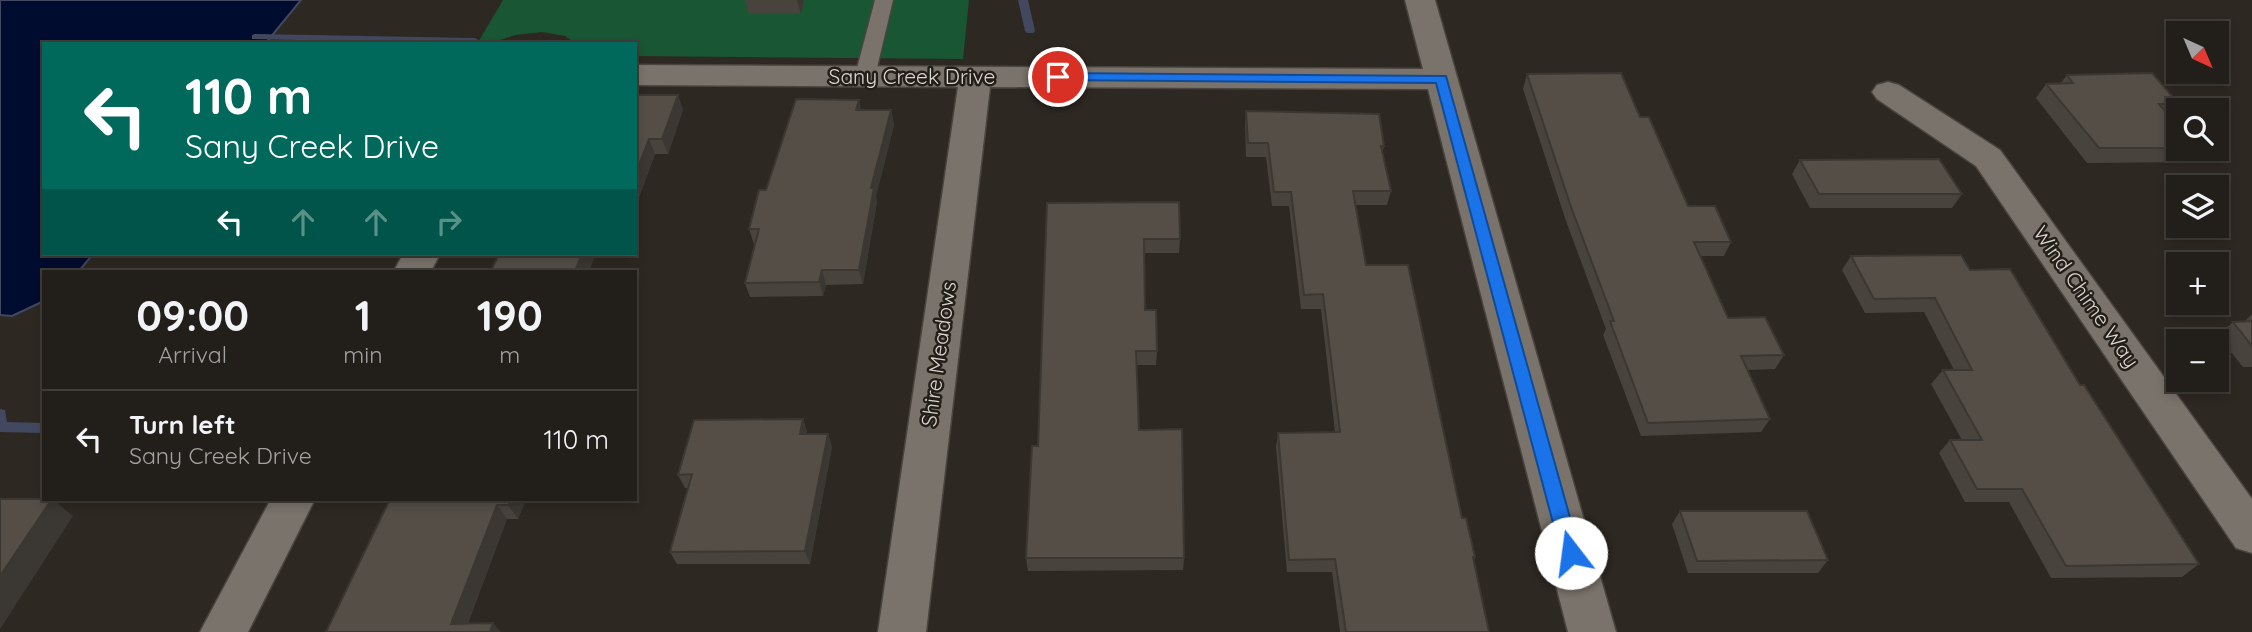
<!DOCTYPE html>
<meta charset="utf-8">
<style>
:root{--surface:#221e1a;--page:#2e2b27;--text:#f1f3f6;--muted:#a2a2a2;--line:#3f3c39}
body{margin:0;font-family:Quicksand,sans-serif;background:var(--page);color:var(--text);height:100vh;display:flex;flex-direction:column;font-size:26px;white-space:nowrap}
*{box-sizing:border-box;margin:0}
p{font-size:23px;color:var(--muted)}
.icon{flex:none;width:38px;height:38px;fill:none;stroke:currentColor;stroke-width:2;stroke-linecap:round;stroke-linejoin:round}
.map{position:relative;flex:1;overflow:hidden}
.sheet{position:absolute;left:42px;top:270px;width:595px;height:231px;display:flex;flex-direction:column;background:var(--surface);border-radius:0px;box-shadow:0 4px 10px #0003,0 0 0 2px var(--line)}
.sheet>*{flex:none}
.top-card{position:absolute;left:42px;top:42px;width:595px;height:214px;border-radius:0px;box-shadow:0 4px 10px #0003,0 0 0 2px var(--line);background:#00695c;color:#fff;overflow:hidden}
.needle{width:46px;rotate:136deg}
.tools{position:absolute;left:2166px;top:21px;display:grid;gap:14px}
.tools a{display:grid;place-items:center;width:63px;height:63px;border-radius:0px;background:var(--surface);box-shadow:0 4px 10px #0003,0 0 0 2px var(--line);font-size:35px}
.pin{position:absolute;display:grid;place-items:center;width:60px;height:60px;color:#fff;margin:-30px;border:4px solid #fff;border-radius:50%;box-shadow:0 2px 7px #0007}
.me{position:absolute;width:77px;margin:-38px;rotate:345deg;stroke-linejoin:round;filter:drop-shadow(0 0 5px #0008)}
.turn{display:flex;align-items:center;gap:24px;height:147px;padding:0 28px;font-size:32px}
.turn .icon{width:91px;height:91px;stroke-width:2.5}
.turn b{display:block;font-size:49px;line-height:60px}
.lanes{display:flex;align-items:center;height:66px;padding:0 28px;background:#0003;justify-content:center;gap:35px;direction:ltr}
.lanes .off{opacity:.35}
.eta{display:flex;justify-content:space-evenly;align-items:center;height:119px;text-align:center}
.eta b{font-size:42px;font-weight:800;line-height:49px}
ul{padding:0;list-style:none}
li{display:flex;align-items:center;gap:21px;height:98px;padding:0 28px;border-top:2px solid var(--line)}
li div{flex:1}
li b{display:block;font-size:26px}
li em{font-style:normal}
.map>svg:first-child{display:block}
</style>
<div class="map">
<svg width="2252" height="632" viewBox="0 0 2252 632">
<rect width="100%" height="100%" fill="#2e2822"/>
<polygon fill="#195633" points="503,0 969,0 963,59 635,56 635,44 577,44 565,36 542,32 515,35 489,44 477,44"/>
<polygon fill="#000c2f" stroke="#414860" stroke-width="2" points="0,0 301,0 265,44 44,44 44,254 93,254 79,271 44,271 44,301 12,316 0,315"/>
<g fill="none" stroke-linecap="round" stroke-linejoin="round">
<g fill="#414860" fill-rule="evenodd">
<polygon points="1018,0 1028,0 1035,31 1033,33 1027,33 1025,31"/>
<polygon points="255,34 475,38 480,41 476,44 462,44 252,39 252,35"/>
<polygon points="0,409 5,410 7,422 44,423 44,433 0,432"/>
</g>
<g stroke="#49443f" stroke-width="3">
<polygon id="service" points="875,0 893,0 875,76 872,80 858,80 855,76"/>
</g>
<g stroke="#49443f" stroke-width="3">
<g id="minor">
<polygon points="1405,0 1435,0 1616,632 1568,632 1428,89 990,87 926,632 878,632 958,87 635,85 635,65 1423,69"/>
<polygon points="1888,82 1899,85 2000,150 2252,499 2252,553 2236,548 1976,166 1877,99 1872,92 1877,85"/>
<polygon points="403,254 440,254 431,271 394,271"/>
<polygon points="271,499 315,499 248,632 200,632"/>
</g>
</g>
<use href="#service" fill="#7a736c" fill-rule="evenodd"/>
<use href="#minor" fill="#7a736c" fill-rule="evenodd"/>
</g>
<g fill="#48433d">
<polygon points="745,0 804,0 801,14 749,14"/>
<polygon points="1527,74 1640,117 1688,206 1731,242 1724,256 1701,256 1728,318 1784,355 1775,369 1747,370 1770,419 1761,432 1641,436 1603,335 1606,329 1566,221 1523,89"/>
<polygon points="2067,75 2179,104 2169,116 2179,127 2179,149 2196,149 2185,162 2087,163 2036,98 2046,84 2061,83"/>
<polygon points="635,95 678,95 683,110 668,154 655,154 635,208"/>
<polygon points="861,110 891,110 894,125 876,196 877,202 863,284 826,285 823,296 750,297 745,283 755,244 754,244 749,229 766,190"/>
<polygon points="1246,111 1384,146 1382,154 1391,191 1387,205 1355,205 1366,265 1462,518 1475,557 1474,561 1489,632 1340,632 1332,572 1287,572 1276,447 1278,433 1335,432 1321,309 1301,309 1289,206 1272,206 1266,157 1246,157 1245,126"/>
<polygon points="1800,160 1962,194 1952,208 1810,208 1792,174"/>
<polygon points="1047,203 1180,239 1179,253 1144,253 1145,310 1157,351 1156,365 1136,365 1139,430 1184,558 1183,570 1028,571 1026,558 1038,446"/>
<polygon points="1851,256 1970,270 2080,385 2199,564 2182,577 2051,578 2009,502 1965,502 1939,453 1950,440 1962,440 1931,384 1943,370 1954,370 1924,312 1865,313 1842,270"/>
<polygon points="2252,314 2252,367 2243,367 2218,336 2233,322 2244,322"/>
<polygon points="803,419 807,432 807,434 828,434 832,447 810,564 677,564 670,552 688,488 685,488 678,475"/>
<polygon points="390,499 526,499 518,519 507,519 468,623 326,632"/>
<polygon points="1680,511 1828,560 1818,573 1688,573 1672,524"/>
</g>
<g fill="#3b3732">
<polygon points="797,0 804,0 801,14"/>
<polygon points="678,95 683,110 668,154 662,139"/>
<polygon points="859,100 862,115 856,110"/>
<polygon points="891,110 894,125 876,196 877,202 863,284 859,270 871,188"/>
<polygon points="649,139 655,154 635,208 635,175"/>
<polygon points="582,254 596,254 589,271 575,271"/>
<polygon points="822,270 826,285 823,296 819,282"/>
<polygon points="803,419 807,432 805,448 800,434"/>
<polygon points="828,434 832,447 810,564 805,551"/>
<polygon points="52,499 73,516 0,629 0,576"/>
<polygon points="511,499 526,499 518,519 508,505"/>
<polygon points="497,505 507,519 464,632 451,624"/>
<polygon points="493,623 501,632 490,632"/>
</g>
<g fill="#544e47" stroke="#3b3732" stroke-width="2">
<polygon points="1621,73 1640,117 1649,117 1688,206 1715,206 1731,242 1694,242 1728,318 1765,317 1784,355 1741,356 1770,419 1648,423 1610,321 1614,321 1571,207 1527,74"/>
<polygon points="2152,73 2179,104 2159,104 2179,127 2179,148 2099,148 2046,84 2073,83 2067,75"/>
<polygon points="635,95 678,95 662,139 649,139 635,175"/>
<polygon points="796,99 859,100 856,110 891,110 871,188 874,188 859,270 822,270 819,282 745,283 759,229 749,229 759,190 766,190"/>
<polygon points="1246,111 1379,114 1384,146 1381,146 1391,191 1353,191 1366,265 1408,265 1462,518 1466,518 1475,557 1473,557 1489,632 1346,632 1335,559 1289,560 1278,433 1340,432 1323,294 1304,295 1291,192 1274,192 1268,143 1248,143"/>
<polygon points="1939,159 1962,194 1819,194 1800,160"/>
<polygon points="1179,202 1180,239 1144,239 1145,310 1156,310 1157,351 1136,351 1139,430 1182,429 1184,558 1026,558 1032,446 1038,446 1047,203"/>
<polygon points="499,254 582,254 575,271 491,271"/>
<polygon points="1961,255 1970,270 2010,269 2080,385 2084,385 2199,564 2066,566 2022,489 1977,489 1950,440 1982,440 1943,370 1972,370 1935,298 1874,299 1851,256"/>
<polygon points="2252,321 2252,346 2233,322"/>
<polygon points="803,419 800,434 828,434 805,551 670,552 692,474 678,475 694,420"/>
<polygon points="0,499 52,499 0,576"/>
<polygon points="390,499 511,499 508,505 497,505 451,624 493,623 490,632 326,632"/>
<polygon points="1680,511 1807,511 1828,560 1697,561"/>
</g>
<polygon fill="#1a73e8" stroke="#114b97" stroke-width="2" points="1058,73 1446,76 1580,553 1577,559 1571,561 1564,559 1561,553 1436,83 1053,80 1051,77"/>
<g text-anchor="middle" stroke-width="5" stroke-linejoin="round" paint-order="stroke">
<g font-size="21" fill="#d9d5d1" stroke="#241e19">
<text x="912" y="84">Sany Creek Drive</text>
<text transform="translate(2086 297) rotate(55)" y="7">Wind Chime Way</text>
<text transform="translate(939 354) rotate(-82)" y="7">Shire Meadows</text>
</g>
</g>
</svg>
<div class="tools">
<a><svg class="needle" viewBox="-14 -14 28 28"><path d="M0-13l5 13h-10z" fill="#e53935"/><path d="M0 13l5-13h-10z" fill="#a2a2a2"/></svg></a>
<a><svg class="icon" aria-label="search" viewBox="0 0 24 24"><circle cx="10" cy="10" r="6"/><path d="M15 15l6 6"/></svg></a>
<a><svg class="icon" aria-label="layers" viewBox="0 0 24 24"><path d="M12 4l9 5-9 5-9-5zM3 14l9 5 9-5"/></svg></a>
<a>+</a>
<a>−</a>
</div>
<div class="pin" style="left:1058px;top:77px;background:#d93025"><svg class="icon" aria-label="arrive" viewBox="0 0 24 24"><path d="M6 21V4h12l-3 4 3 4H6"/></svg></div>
<svg class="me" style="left:1571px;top:553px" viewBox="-20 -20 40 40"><circle r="19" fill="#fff"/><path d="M0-13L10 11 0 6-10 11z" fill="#1a73e8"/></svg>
<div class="top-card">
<div class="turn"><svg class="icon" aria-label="left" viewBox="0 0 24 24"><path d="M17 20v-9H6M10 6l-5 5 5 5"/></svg><div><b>110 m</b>Sany Creek Drive</div></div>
<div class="lanes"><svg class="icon" aria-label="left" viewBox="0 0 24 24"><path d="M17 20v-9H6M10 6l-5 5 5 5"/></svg><svg class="icon off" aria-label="ahead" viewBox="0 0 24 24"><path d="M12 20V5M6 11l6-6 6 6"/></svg><svg class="icon off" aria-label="ahead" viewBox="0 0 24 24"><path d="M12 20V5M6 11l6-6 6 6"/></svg><svg class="icon off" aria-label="right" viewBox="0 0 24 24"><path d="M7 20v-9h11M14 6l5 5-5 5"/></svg></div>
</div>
<section class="sheet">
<div class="eta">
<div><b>09:00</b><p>Arrival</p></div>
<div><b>1</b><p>min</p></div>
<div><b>190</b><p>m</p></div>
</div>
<ul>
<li><svg class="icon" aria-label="left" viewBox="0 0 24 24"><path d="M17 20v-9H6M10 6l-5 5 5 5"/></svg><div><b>Turn left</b><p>Sany Creek Drive</p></div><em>110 m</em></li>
</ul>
</section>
</div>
